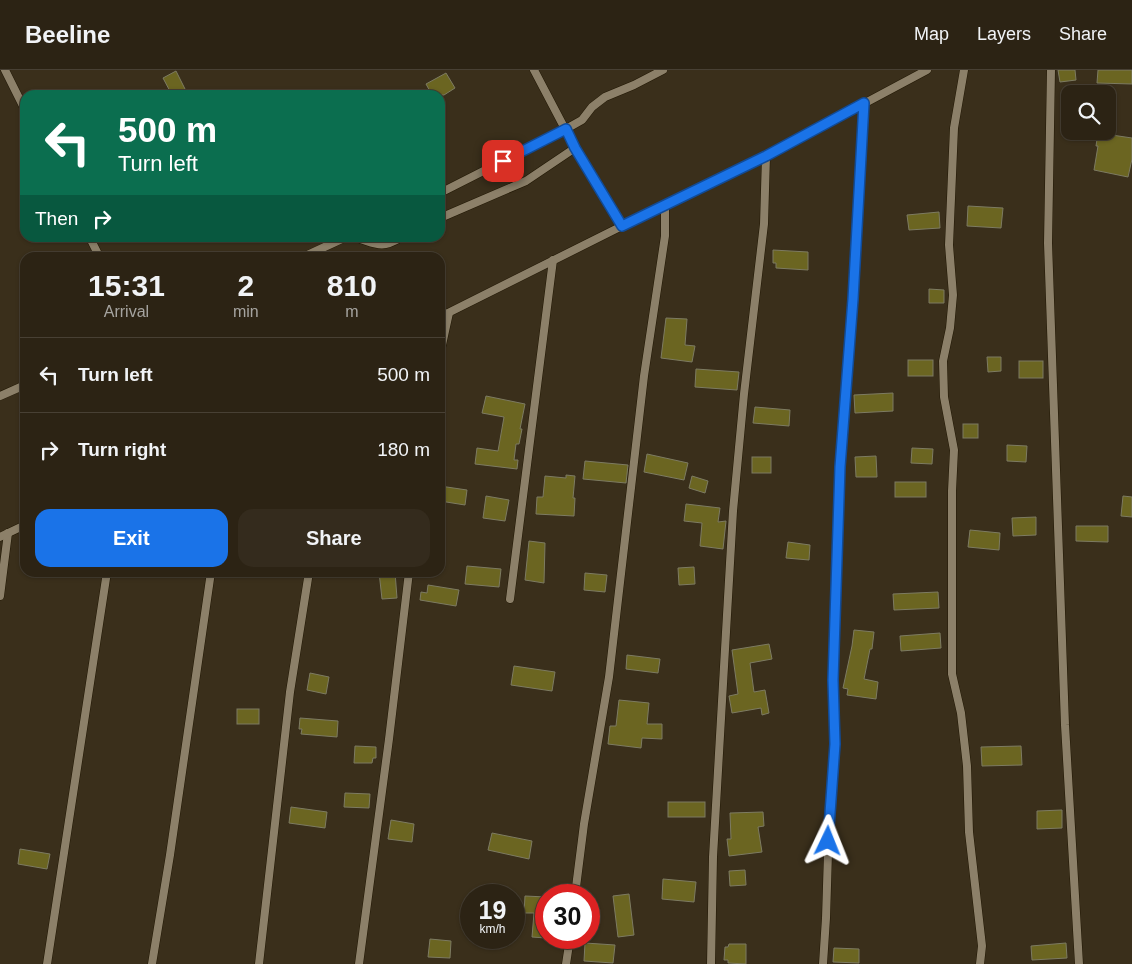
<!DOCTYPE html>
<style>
:root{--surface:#2c2314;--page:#342b1d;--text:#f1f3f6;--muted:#a6a4a0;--line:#484034;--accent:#1a73e8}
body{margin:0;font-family:Arial,sans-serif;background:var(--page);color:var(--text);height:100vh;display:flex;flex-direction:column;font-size:19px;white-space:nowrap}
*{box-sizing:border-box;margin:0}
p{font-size:16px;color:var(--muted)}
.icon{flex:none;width:28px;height:28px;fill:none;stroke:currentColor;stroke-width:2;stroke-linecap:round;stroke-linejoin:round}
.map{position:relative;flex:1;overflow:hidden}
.side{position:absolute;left:20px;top:182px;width:425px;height:325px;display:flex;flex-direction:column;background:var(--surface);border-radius:15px;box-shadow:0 1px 4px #0004,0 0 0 1px var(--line)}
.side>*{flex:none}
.hud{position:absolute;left:20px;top:20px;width:425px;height:152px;border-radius:15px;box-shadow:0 1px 4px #0004,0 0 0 1px var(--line);background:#0b6e4f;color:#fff;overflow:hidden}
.tools{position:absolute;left:1061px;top:15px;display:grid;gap:10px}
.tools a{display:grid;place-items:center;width:55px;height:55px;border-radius:10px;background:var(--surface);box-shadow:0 1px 4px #0004,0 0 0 1px var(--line);font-size:25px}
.speed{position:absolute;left:460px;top:814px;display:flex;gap:10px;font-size:25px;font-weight:700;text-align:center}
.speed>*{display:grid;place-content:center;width:65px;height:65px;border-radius:50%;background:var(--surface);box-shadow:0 1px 4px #0004,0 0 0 1px var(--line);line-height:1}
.speed small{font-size:12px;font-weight:400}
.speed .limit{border:8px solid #d22;background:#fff;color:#111}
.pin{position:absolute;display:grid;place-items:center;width:42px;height:42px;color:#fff;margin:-21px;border-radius:10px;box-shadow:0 2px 8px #0006}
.me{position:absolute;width:55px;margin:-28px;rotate:2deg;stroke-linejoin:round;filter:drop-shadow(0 0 4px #0008)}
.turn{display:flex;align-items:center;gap:18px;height:105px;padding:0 15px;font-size:22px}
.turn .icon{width:65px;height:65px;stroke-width:2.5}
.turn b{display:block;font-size:35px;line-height:42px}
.then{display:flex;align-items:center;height:48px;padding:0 15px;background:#0003;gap:10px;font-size:19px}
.eta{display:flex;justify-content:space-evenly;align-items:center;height:85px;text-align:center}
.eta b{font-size:30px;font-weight:600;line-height:35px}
.primary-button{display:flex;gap:10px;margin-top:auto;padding:10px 15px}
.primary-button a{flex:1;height:58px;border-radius:15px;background:var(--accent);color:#fff;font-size:20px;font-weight:600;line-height:58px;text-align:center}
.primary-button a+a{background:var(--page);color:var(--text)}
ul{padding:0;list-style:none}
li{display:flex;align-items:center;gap:15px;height:75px;padding:0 15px;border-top:1px solid var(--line)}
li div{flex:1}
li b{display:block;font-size:19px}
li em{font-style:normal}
header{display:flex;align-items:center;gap:30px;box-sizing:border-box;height:70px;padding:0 25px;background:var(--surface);border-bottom:1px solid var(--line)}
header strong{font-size:24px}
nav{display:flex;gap:28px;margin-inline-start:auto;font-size:18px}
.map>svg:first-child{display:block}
</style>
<header>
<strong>Beeline</strong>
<nav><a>Map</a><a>Layers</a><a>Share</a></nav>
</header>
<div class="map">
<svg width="1132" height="894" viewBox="0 0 1132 894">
<rect width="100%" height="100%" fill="#3a2f1b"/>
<g fill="#6b6521" stroke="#7d7b62">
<polygon points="1058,0 1075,0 1076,10 1060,12"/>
<polygon points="1098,0 1132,0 1132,14 1097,13"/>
<polygon points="176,1 186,21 178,25 172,25 163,8"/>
<polygon points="446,3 455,18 444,25 432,25 426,14"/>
<polygon points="1098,63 1132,68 1132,89 1128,107 1094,100 1098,76 1096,76"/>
<polygon points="968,136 1003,138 1001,158 967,156"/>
<polygon points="939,142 940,158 909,160 907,145"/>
<polygon points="773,180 808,182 808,200 776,198 776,193 773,193"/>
<polygon points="929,219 944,220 944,233 929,233"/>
<polygon points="666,248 687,249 685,275 695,276 692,292 661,288"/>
<polygon points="987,287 1001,287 1001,301 988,302"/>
<rect x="908" y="290" width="25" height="16"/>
<rect x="1019" y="291" width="24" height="17"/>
<polygon points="696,299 739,302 737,320 695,317"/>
<polygon points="893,323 893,341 855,343 854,325"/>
<polygon points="486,326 525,334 520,359 522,359 519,374 516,374 514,390 518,390 517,399 475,394 477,378 498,381 504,347 482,343"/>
<polygon points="755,337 790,340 789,356 753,353"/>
<rect x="963" y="354" width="15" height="14"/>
<polygon points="1007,375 1027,376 1026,392 1007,391"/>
<polygon points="912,378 933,379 932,394 911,393"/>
<polygon points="647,384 688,393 684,410 644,402"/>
<polygon points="876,386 877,407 856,407 855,387"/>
<rect x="752" y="387" width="19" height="16"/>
<polygon points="585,391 628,395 626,413 583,409"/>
<polygon points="566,405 575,406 573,428 575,428 574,446 536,444 537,427 543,427 545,406 566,408"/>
<polygon points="692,406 708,411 705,423 689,418"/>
<rect x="895" y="412" width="31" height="15"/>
<polygon points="440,416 467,420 465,435 440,431"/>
<polygon points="486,426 509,430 505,451 483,448"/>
<polygon points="1123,426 1132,427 1132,447 1121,446"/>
<polygon points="686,434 720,438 718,452 726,451 723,479 700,476 702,453 684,451"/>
<polygon points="1036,447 1036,465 1013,466 1012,448"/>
<polygon points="1076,456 1108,456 1108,472 1076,471"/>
<polygon points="970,460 1000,463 999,480 968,477"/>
<polygon points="529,471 545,473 544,513 525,510"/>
<polygon points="788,472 810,475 809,490 786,488"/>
<polygon points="467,496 501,499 499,517 465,514"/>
<polygon points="694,497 695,514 679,515 678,498"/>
<polygon points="379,502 395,502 397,528 382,529"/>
<polygon points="585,503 607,505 605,522 584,520"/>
<polygon points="428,515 459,520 456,536 420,530 421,522 427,523"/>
<polygon points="938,522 939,538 894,540 893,524"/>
<polygon points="854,560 874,562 872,579 870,579 864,609 878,612 876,629 847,625 848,619 843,618 852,576"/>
<polygon points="940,563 941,578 901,581 900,566"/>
<polygon points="769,574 772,589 750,593 754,622 765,620 769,643 762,645 761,638 732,643 729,626 738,624 732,580"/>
<polygon points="627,585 660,589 658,603 626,599"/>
<polygon points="514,596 555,602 552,621 511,615"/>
<polygon points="310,603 329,607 326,624 307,620"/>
<polygon points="619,630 649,633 647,654 662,654 662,669 642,668 641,678 608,674 610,656 616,656"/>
<rect x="237" y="639" width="22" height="15"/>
<polygon points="300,648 338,651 337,667 301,664 302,659 299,659"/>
<polygon points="355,676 376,677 376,688 373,688 372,693 354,693"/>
<polygon points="1021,676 1022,695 982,696 981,677"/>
<polygon points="345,723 370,724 369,738 344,737"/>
<rect x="668" y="732" width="37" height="15"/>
<polygon points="291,737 327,742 325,758 289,753"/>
<polygon points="1062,740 1062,758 1037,759 1037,741"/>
<polygon points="763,742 764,756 758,757 762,782 729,786 727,769 731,769 730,743"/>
<polygon points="391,750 414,754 412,772 388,769"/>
<polygon points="492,763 532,771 529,789 488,780"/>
<polygon points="20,779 50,784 47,799 18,794"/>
<polygon points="745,800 746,815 730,816 729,801"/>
<polygon points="663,809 696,812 694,832 662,829"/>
<polygon points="629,824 634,865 618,867 613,826"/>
<polygon points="525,826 546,827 546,868 532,867 534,843 524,843"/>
<polygon points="430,869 451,871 450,888 428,887"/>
<polygon points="585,873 615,875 613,893 584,891"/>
<polygon points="1066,873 1067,888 1032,890 1031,876"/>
<polygon points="729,874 746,874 746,894 728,893 728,890 724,890 725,877 728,877"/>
<polygon points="834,878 859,879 859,893 833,892"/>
</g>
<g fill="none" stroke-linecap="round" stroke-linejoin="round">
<g stroke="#211704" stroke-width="9">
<g id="minor">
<polyline points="5,0 25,40"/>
<polyline points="534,0 575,78 622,156 766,86 927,0"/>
<polyline points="964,0 954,58 949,175 953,225 950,258 943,291 944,327 954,380 952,421 952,604 961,643 967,696 969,762 982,876 980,894"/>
<polyline points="1051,0 1048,173 1065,655 1079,894"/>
<polyline points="440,123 566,59 582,50 592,37 605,27 634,15 663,0"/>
<polyline points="440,148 526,111 575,78"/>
<polyline points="90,168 100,188"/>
<path d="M 357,168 C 377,174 381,179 400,168"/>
<polyline points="301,188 344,168"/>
<polyline points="440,247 622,156"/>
<polyline points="440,284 449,243"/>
<polyline points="0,326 25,315"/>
<polyline points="0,467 25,455"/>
<polyline points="0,526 8,463"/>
<polyline points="510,529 553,190"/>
<polyline points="575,825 584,754 609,607 644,306 665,166 665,134"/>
<polyline points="47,894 107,502"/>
<polyline points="152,894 170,785 211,502"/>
<polyline points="259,894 290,622 309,502"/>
<polyline points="359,894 389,669 409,502"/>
<polyline points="566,894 570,868"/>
<polyline points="711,894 713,787 733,441 744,324 764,154 766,86"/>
<polyline points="823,894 826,848 829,751 835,674 833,610 840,397 851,266 864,33"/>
</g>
</g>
<use href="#minor" stroke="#8c8069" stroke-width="8"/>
</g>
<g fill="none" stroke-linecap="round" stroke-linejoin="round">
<g stroke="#114b97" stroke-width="12">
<polyline id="route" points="503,91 566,59 575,78 622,156 766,86 864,33 853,229 840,397 833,610 835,674 828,771"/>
</g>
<use href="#route" stroke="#1a73e8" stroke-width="9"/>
</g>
</svg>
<div class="tools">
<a><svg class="icon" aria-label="search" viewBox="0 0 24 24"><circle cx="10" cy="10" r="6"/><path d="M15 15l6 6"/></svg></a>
</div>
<div class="speed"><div>19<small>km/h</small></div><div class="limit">30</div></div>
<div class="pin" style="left:503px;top:91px;background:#d93025"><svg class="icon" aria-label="arrive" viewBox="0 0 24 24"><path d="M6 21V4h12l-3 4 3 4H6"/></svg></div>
<svg class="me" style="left:828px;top:771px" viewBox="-20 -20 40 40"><path d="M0-17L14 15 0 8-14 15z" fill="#1a73e8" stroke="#fff" stroke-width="4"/></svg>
<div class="hud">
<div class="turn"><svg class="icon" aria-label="left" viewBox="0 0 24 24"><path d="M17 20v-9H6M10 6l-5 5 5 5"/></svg><div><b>500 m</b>Turn left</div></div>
<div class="then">Then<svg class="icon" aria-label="right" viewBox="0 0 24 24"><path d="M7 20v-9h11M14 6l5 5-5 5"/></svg></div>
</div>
<section class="side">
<div class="eta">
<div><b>15:31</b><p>Arrival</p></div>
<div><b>2</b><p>min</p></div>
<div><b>810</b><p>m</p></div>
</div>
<ul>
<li><svg class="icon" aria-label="left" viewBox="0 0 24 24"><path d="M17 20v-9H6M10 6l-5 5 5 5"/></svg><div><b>Turn left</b></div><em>500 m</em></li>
<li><svg class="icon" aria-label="right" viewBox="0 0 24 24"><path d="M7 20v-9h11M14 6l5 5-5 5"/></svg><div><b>Turn right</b></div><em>180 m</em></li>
</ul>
<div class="primary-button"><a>Exit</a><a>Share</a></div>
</section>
</div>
